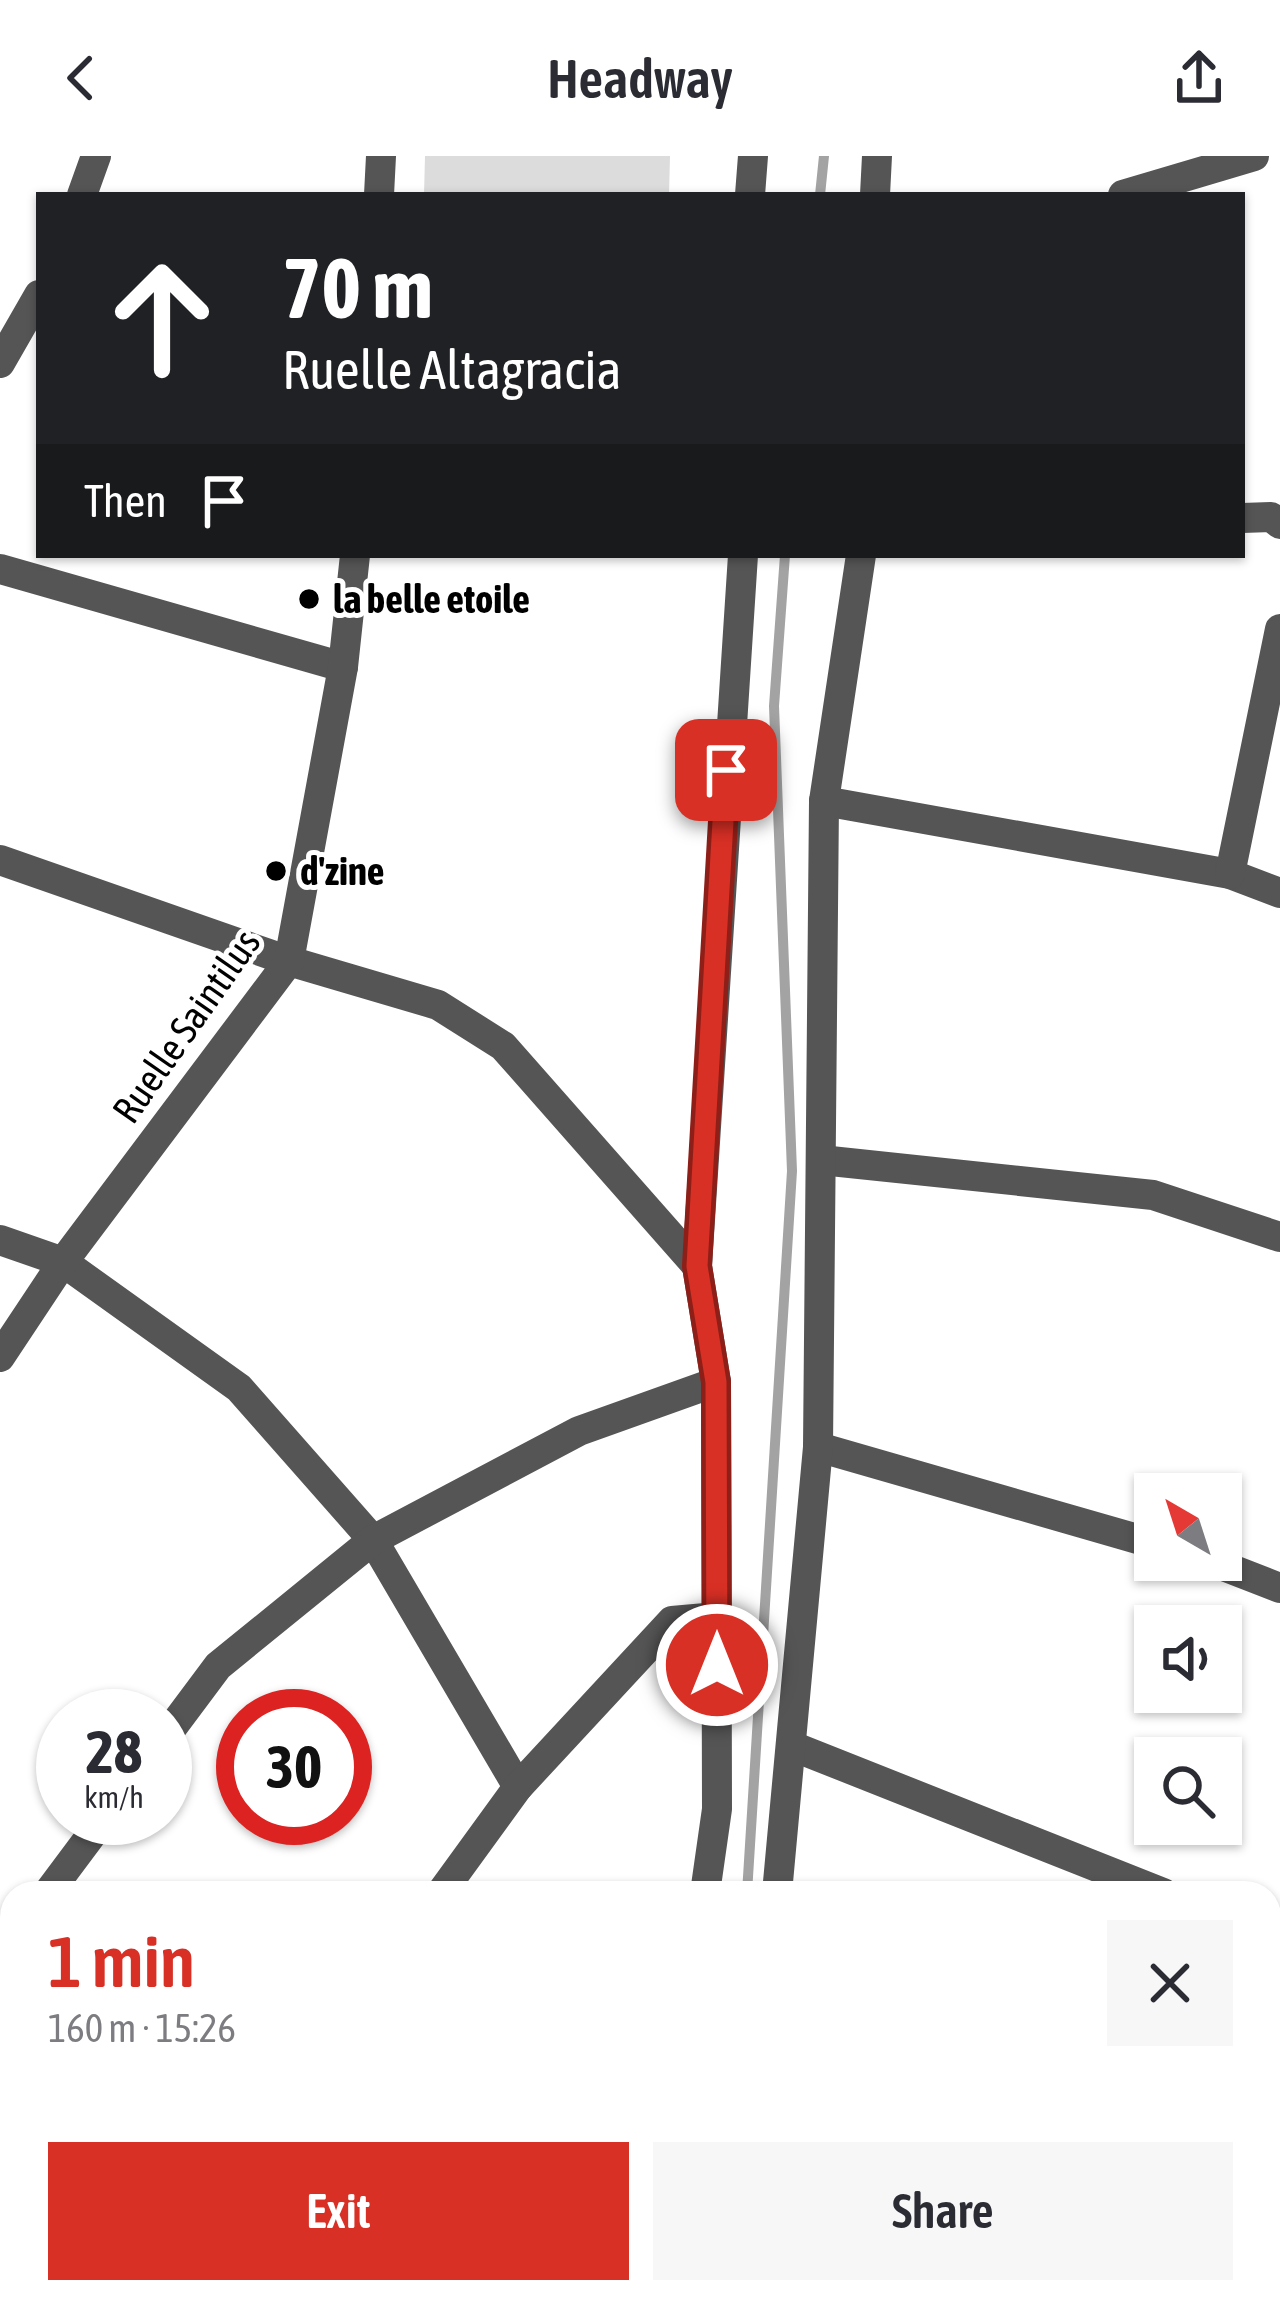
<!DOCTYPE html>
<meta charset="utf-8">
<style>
:root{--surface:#fff;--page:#f7f7f7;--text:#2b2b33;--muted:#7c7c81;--accent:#d93025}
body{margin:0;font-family:"Asap Condensed",sans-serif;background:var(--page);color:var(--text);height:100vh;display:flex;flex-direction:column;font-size:45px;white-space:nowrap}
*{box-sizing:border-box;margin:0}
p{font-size:39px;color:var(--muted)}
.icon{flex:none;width:66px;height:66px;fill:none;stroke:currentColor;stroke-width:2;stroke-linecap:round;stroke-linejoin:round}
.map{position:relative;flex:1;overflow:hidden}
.drawer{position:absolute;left:0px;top:1725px;width:1281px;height:423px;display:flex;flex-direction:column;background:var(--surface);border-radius:36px 36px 0 0;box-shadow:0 3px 9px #0004}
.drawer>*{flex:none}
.hud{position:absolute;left:36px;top:36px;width:1209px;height:366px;border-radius:0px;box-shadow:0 3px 9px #0004;background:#202124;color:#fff;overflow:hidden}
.needle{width:78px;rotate:321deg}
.controls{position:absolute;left:1134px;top:1317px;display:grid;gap:24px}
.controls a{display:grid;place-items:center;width:108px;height:108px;border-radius:0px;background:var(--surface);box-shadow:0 3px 9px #0004;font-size:60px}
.speed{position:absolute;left:36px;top:1533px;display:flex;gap:24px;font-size:60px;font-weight:700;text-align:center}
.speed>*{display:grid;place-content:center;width:156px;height:156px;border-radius:50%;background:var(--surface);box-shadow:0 3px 9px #0004;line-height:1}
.speed small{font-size:30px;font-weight:400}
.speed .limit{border:18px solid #d22;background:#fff;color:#111}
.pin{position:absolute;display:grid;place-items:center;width:102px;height:102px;color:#fff;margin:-51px;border-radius:24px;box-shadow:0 6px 18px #0006}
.me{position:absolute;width:132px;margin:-66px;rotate:0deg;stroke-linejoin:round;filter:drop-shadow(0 0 9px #0008)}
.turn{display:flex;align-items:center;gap:42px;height:252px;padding:0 48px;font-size:54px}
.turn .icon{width:156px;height:156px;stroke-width:2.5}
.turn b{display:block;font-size:84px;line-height:102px}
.then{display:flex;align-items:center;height:114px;padding:0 48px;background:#0003;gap:24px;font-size:45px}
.round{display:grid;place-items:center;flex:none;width:126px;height:126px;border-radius:0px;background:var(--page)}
.summary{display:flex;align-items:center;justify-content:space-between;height:204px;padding:0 48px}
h1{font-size:72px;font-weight:600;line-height:90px;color:var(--accent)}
.primary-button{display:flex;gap:24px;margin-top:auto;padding:24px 48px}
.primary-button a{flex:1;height:138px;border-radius:0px;background:var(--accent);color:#fff;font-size:48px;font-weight:600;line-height:138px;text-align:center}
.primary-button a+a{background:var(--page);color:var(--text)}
header{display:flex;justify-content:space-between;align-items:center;height:156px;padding:0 48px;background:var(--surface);font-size:54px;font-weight:600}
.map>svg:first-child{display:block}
</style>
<header><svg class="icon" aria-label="back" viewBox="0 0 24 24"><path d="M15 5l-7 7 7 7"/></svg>Headway<svg class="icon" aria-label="share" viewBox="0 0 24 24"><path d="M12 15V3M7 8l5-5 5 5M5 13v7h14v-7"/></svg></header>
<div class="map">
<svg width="1280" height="2147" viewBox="0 0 1280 2147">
<rect width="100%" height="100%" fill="#fff"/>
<polygon fill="#dcdcdc" points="425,0 670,0 669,39 424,39"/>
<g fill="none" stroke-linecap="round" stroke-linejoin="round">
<g stroke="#a3a3a3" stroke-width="10">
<polyline points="820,39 824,0"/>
<polyline points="747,1737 792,1015 774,550 785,399"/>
</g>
<g stroke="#555" stroke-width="30">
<polyline points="82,39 96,0"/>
<polyline points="379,39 381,0"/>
<polyline points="750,39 753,0"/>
<polyline points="875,39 877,0"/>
<polyline points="1123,39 1254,0"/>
<polyline points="0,207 39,139"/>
<polyline points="1242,362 1271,361 1280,368"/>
<polyline points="0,413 343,511"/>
<polyline points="824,645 1230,718 1280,737"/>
<polyline points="0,704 289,805 438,849 503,890 697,1110"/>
<polyline points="1230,718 1280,473"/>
<polyline points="821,1004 1153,1039 1280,1081"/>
<polyline points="0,1084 63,1106 239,1232 373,1384 518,1631"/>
<polyline points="0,1201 63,1106 289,805 343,511 355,399"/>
<polyline points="818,1291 1155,1388"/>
<polyline points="1208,1404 1280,1432"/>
<polyline points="165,1581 218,1510 373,1384 579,1275 716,1226"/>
<polyline points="792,1590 1163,1737"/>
<polyline points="48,1737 104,1662"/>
<polyline points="441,1737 518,1631 672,1465 717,1461"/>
<polyline points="705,1737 717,1653 716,1226 697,1110 743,399"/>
<polyline points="777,1737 818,1291 824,645 861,399"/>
<polyline points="1269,1779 1280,1783"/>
<polyline points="0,1801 12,1785"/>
<polyline points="1269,2093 1280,2093"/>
<polyline points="142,2147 150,2136"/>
<polyline points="436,2147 444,2136"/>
<polyline points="644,2147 646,2136"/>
<polyline points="726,2147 727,2136"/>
<polyline points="1021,2147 1022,2136"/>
</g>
</g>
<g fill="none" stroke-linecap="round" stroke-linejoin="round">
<g stroke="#8d1f18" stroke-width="30">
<polyline id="route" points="717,1509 716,1226 697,1110 726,614"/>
</g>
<use href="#route" stroke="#d93025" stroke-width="21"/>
</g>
<g fill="#000" stroke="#fff" stroke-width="4.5">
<circle cx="309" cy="443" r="12"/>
<circle cx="276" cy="715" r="12"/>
</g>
<g text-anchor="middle" stroke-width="10" stroke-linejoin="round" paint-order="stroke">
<g font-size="39" font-weight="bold" fill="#000" stroke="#fff" text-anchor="start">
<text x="333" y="457">la belle etoile</text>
<text x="300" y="729">d'zine</text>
</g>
<g font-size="39" fill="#000" stroke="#fff">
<text transform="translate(186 870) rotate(-55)" y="14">Ruelle Saintilus</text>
</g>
</g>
</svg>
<div class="controls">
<a><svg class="needle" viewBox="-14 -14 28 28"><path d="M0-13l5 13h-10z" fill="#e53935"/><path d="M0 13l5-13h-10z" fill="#7c7c81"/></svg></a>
<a><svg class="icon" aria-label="sound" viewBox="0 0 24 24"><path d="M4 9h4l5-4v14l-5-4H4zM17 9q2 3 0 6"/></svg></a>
<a><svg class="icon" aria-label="search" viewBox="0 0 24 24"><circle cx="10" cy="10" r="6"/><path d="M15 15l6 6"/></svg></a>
</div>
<div class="speed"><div>28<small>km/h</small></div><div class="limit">30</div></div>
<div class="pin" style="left:726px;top:614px;background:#d93025"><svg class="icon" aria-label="arrive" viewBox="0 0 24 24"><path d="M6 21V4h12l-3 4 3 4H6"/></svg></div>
<svg class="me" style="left:717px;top:1509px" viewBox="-20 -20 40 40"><circle r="17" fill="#d93025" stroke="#fff" stroke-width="3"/><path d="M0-11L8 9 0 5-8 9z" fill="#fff"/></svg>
<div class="hud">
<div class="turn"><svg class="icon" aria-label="ahead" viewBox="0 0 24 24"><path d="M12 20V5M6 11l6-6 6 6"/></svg><div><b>70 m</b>Ruelle Altagracia</div></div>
<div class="then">Then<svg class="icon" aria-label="arrive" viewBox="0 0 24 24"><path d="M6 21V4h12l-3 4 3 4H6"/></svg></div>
</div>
<section class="drawer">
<div class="summary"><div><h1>1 min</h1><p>160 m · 15:26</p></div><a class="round"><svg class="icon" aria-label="close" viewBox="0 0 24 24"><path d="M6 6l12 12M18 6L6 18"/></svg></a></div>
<div class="primary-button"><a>Exit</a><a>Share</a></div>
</section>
</div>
